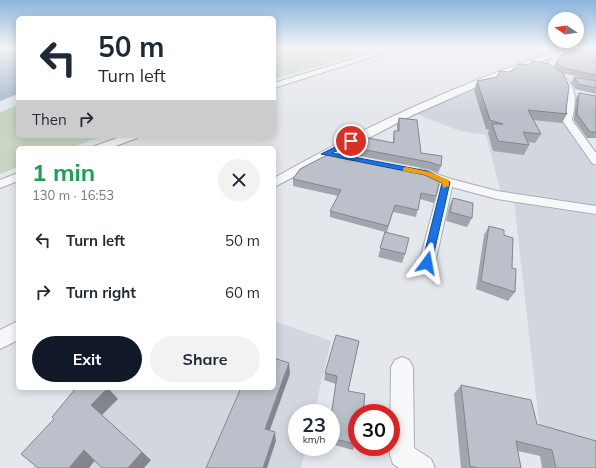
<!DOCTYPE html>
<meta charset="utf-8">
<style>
:root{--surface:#fff;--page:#f2f2f3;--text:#1f2937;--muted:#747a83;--accent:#111827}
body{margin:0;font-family:Mulish,sans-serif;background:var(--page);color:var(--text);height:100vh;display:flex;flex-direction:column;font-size:15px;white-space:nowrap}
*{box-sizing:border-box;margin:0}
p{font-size:13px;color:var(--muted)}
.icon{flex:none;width:22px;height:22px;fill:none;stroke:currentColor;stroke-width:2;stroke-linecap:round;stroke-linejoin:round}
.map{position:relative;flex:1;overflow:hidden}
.panel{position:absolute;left:16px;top:146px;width:260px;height:244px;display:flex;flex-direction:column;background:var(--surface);border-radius:6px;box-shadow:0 2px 10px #0003}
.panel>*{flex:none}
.hud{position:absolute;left:16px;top:16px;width:260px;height:122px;border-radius:6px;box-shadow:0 2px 10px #0003;background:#fff;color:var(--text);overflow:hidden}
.needle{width:26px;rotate:283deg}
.tools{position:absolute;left:548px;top:12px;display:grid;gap:8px}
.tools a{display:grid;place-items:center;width:36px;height:36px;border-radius:50%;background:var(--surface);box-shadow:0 2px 10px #0003;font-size:20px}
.speed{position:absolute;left:288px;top:404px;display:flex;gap:8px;font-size:20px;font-weight:700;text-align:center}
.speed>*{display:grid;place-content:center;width:52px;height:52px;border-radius:50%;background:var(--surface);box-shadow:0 2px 10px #0003;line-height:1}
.speed small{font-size:10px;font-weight:400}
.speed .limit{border:6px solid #d22;background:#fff;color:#111}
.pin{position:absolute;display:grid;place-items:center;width:34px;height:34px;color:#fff;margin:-17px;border:2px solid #fff;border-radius:50%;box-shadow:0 1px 4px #0007}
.me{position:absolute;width:44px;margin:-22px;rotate:13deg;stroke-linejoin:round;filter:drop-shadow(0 0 3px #0008)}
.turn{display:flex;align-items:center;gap:14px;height:84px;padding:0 16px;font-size:18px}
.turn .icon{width:52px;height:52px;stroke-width:2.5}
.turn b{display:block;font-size:28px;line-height:34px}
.then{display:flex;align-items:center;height:38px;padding:0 16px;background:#0003;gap:8px;font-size:15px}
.round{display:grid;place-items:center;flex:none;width:42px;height:42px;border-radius:21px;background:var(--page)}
.head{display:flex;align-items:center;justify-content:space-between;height:68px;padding:0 16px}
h1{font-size:24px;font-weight:700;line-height:30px;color:#1e9e55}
.cta{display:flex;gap:8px;margin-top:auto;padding:8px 16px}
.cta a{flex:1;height:46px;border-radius:24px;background:var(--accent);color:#fff;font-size:16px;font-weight:700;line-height:46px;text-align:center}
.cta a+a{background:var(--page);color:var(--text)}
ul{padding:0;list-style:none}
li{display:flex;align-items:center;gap:12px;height:52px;padding:0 16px}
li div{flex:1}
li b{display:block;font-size:15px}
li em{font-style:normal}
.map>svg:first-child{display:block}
</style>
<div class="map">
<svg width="596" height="468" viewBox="0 0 596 468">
<rect width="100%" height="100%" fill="#e4e7ec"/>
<g fill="#d2d6de">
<polygon points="479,86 562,120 596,168 596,208 501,194 486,135 460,131 414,113"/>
<polygon points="514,201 596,215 596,448 540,431"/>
<polygon points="274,321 331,341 314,413 297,413 297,447 306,447 301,468 32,468 97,388 274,388"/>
</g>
<g fill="#c9d6c5">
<polygon points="274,47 383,47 274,79"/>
<polygon points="18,105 18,136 103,136 70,148 18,148 18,167 0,174 0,112"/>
</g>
<polygon fill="#9fb4cc" points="8,47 18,47 18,94 0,101 0,50"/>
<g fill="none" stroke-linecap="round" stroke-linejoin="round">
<g stroke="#a9aeb7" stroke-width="2">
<g id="street">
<polygon points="392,47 403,47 274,88 274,83"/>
<path d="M 570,47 L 581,47 L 561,54 L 552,68 C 576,82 578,94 572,120 L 596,153 L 596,165 L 592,163 L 562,120 C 565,107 571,91 560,80 C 555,76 549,74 544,69 L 553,57 L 497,78 L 413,115 L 274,187 L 274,178 C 368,125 467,79 570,47 Z"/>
<polygon points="123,136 138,136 137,138 110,148 93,148 95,146"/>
<polygon points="422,169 451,179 497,191 596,206 596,214 497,199 452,187 435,263 433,267 427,269 421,267 419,263 440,184 418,176 416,173 418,170"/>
<polygon points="18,173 18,181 0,188 0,180"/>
<polygon points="18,321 18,340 0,349 0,330"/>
<polygon points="402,357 409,360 413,367 414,448 431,459 435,468 399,468 393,464 390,455 391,367 395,360"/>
</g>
</g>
<use href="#street" fill="#f7f8fa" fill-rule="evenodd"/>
</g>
<g fill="#a1a5ae">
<polygon points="596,51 596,81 563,73 566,111 567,114 562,123 533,120 541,134 535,143 528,142 529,145 524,155 493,151 488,133 489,130 486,129 474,90 477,81 497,77 510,72 554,67 556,63 564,55"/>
<polygon points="574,77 596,81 596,94 575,89 571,82"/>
<polygon points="579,93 596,96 596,138 587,138 574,120 576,98"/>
<polygon points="399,118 421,153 441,166 438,173 427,169 360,156 361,149 393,143 393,137 394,131 397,131 397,124"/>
<polygon points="300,169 436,196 434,203 420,199 416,217 393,212 387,232 405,254 402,263 378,257 385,232 330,217 330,211 338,196 293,186 293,179"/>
<polygon points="453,198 472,218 467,227 446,221 449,207"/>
<polygon points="489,226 504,235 512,268 515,292 508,301 476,289 484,235"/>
<polygon points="359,341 348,391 357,413 357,440 355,440 355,444 353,450 331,444 331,415 336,384 324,380 325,373"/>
<polygon points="461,385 537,424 596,468 542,468 540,456 518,451 521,468 461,468 454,394"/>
</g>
<g fill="#83868d">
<polygon points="289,363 290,374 267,438 265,429"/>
<polygon points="108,388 118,399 102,415 151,460 144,468 128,468 91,405"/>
<polygon points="275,432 276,441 267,468 263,468"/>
<polygon points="84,450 97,458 89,468 69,468"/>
</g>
<g fill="#bbc0ca" stroke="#83868d">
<polygon points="574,48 596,51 596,75 564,68 556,63 562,55 564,55"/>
<polygon points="532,61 549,64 563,73 569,86 566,111 567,114 528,110 541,134 523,132 529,145 498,141 492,124 503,124 490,120 477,81 497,77 500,71 510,72 519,64 529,65"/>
<polygon points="574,77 596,81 596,88 578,84"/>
<polygon points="579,93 596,96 596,132 590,132 577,114"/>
<polygon points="399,118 417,120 421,153 442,156 441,166 429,162 361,149 368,138 394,143 394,131 399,131"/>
<polygon points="329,154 425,172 440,178 436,196 421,193 418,210 395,205 388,226 330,211 341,190 293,179 300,169"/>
<polygon points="453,198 473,203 472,218 450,212"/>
<polygon points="489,226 504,230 504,235 513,238 512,268 516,269 515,292 481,281"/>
<polygon points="385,232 409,238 405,254 380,248"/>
<polygon points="336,335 359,341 348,391 365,394 363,413 357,413 357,434 356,433 355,444 331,438 331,417 337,376 325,373"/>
<polygon points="274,358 289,363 265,429 275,432 263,468 206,468 241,388 274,388"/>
<polygon points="461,385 531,400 537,424 596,441 596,468 556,468 552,450 516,441 521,468 478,468 470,466"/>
<polygon points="76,388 108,388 91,405 142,452 128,468 102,468 84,450 69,468 38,468 21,454 54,419 52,417"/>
</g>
<linearGradient id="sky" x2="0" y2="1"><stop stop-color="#8bb4dd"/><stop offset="0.42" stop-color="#f3f4f6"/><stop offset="1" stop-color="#f3f4f6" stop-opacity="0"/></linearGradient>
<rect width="596" height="113" fill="url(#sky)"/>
<polygon fill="#1a73e8" stroke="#114b97" points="351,139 353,140 353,143 332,153 427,171 450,182 431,266 424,266 422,263 442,183 425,175 321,154"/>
<polygon fill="#f59e0b" points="406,167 429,172 449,180 449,186 443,188 442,183 425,175 403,171 403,168"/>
</svg>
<div class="tools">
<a><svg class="needle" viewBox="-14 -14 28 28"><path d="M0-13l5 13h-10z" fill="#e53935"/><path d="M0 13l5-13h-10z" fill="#747a83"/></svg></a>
</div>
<div class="speed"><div>23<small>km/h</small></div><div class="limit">30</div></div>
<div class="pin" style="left:351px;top:141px;background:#d93025"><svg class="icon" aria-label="arrive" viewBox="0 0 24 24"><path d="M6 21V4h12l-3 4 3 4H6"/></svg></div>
<svg class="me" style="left:427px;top:263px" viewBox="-20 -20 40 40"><path d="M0-17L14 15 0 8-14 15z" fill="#1a73e8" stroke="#fff" stroke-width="4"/></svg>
<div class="hud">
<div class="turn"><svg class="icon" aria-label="left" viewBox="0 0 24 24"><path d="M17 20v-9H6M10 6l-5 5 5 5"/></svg><div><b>50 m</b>Turn left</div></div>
<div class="then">Then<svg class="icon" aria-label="right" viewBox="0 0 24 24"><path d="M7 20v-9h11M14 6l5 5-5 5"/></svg></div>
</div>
<section class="panel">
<div class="head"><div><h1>1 min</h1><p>130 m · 16:53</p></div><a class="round"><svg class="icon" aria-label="close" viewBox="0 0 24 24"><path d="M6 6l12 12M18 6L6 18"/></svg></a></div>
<ul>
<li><svg class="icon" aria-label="left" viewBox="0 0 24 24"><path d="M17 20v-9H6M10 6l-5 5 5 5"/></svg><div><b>Turn left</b></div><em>50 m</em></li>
<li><svg class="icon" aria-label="right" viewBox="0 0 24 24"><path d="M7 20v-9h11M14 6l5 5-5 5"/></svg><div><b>Turn right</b></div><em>60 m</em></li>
</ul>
<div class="cta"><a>Exit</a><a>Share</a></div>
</section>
</div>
